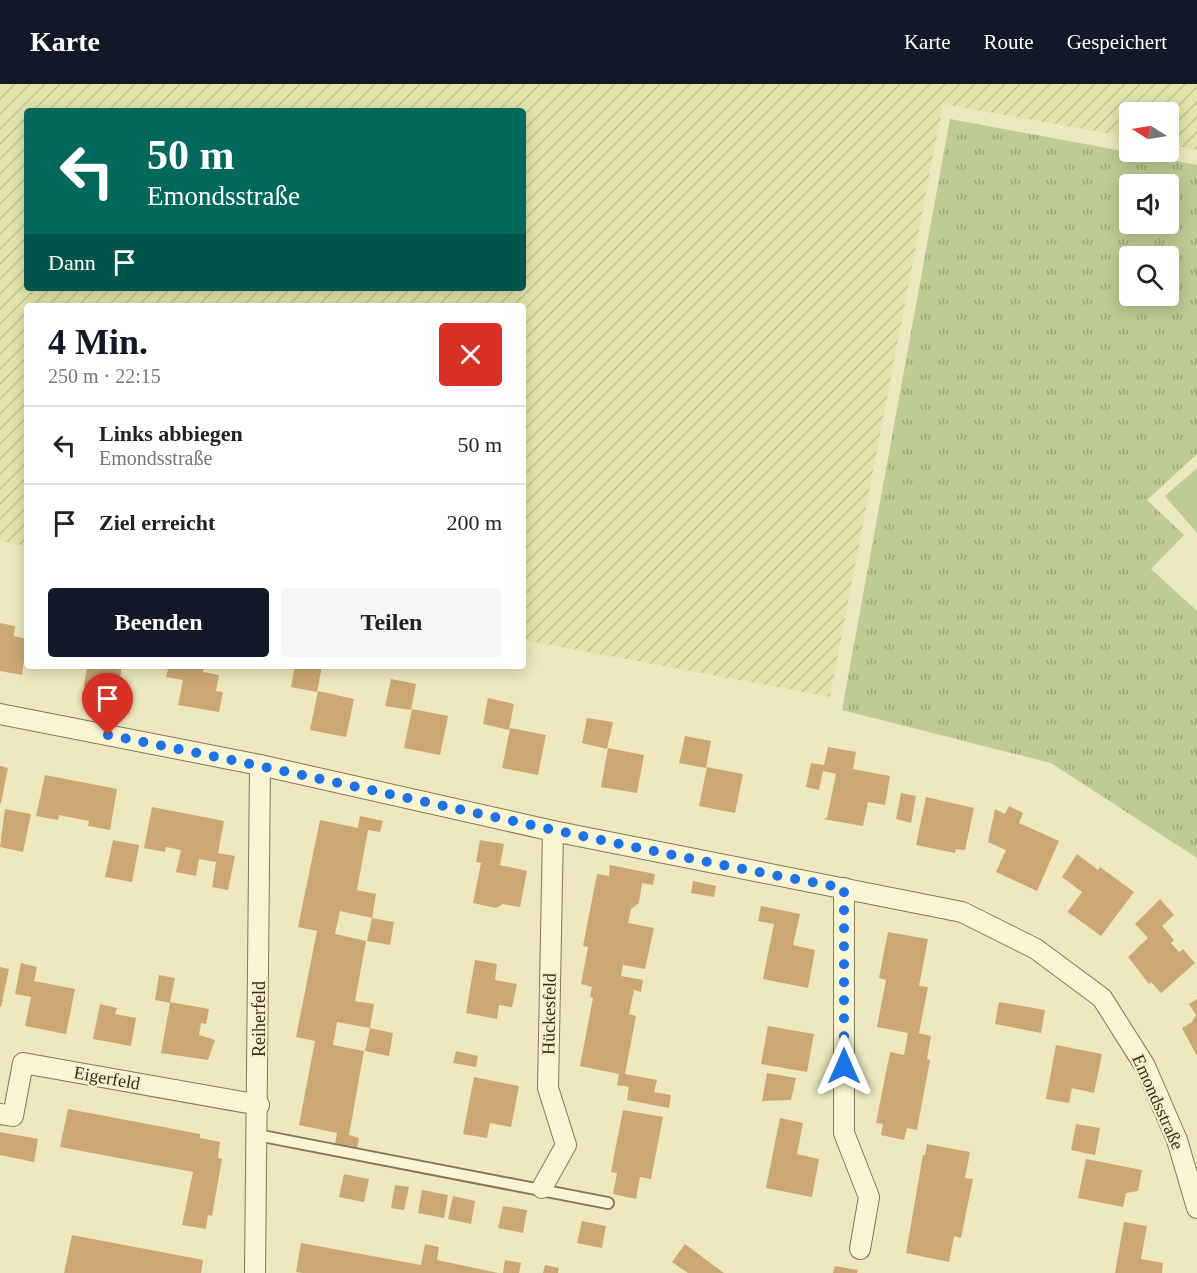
<!DOCTYPE html>
<html lang="de">
<meta charset="utf-8">
<style>
:root{--surface:#fff;--page:#f6f6f6;--text:#222;--muted:#767676;--line:#e0e0e0;--accent:#111827}
body{margin:0;font-family:Georgia,serif;background:var(--page);color:var(--text);height:100vh;display:flex;flex-direction:column;font-size:22px;white-space:nowrap}
*{box-sizing:border-box;margin:0}
p{font-size:20px;color:var(--muted)}
.icon{flex:none;width:33px;height:33px;fill:none;stroke:currentColor;stroke-width:2;stroke-linecap:round;stroke-linejoin:round}
.map{position:relative;flex:1;overflow:hidden}
.details{position:absolute;left:24px;top:219px;width:502px;height:366px;display:flex;flex-direction:column;background:var(--surface);border-radius:6px;box-shadow:0 3px 15px #0003}
.details>*{flex:none}
.hud{position:absolute;left:24px;top:24px;width:502px;height:183px;border-radius:6px;box-shadow:0 3px 15px #0003;background:#00695c;color:#fff;overflow:hidden}
.needle{width:39px;rotate:281deg}
.tools{position:absolute;left:1119px;top:18px;display:grid;gap:12px}
.tools a{display:grid;place-items:center;width:60px;height:60px;border-radius:6px;background:var(--surface);box-shadow:0 3px 15px #0003;font-size:30px}
.pin{position:absolute;display:grid;place-items:center;width:51px;height:51px;color:#fff;margin:-62px -26px;border-radius:50% 50% 50% 0;rotate:-45deg;box-shadow:0 0 6px #0007}
.pin .icon{rotate:45deg}
.me{position:absolute;width:66px;margin:-33px;rotate:0deg;stroke-linejoin:round;filter:drop-shadow(0 0 4px #0008)}
.turn{display:flex;align-items:center;gap:21px;height:126px;padding:0 24px;font-size:27px}
.turn .icon{width:78px;height:78px;stroke-width:2.5}
.turn b{display:block;font-size:42px;line-height:51px}
.then{display:flex;align-items:center;height:57px;padding:0 24px;background:#0003;gap:12px;font-size:22px}
.round{display:grid;place-items:center;flex:none;width:63px;height:63px;border-radius:6px;background:var(--page)}
.summary{display:flex;align-items:center;justify-content:space-between;height:102px;padding:0 24px}
h1{font-size:36px;font-weight:600;line-height:45px;color:var(--accent)}
.primary-button{display:flex;gap:12px;margin-top:auto;padding:12px 24px}
.primary-button a{flex:1;height:69px;border-radius:6px;background:var(--accent);color:#fff;font-size:24px;font-weight:600;line-height:69px;text-align:center}
.primary-button a+a{background:var(--page);color:var(--text)}
ul{padding:0;list-style:none}
li{display:flex;align-items:center;gap:18px;height:78px;padding:0 24px;border-top:2px solid var(--line)}
li div{flex:1}
li b{display:block;font-size:22px}
li em{font-style:normal}
header{display:flex;align-items:center;gap:36px;box-sizing:border-box;height:84px;padding:0 30px;background:var(--accent);color:#fff}
header strong{font-size:28px}
nav{display:flex;gap:33px;margin-inline-start:auto;font-size:21px}
.map>svg:first-child{display:block}
</style>
<header>
<strong>Karte</strong>
<nav><a>Karte</a><a>Route</a><a>Gespeichert</a></nav>
</header>
<div class="map">
<svg width="1197" height="1189" viewBox="0 0 1197 1189">
<defs>
<pattern id="farmland-furrows" width="10" height="10" patternUnits="userSpaceOnUse" patternTransform="scale(1.5)"><rect width="10" height="10" fill="#e4e4ac"/><path d="M-1 1l2-2M0 10L10 0M9 11l2-2" fill="none" stroke="#c4c493"/></pattern>
<pattern id="grass-tufts" width="24" height="20" patternUnits="userSpaceOnUse" patternTransform="scale(1.5)"><rect width="24" height="20" fill="#bccc92"/><path d="M3 7l-1-3M5 7V3M7 7l1-3M15 17l-1-3M17 17v-4M19 17l1-3" fill="none" stroke="#9aa676"/></pattern>
</defs>
<rect width="100%" height="100%" fill="#eee8be"/>
<path fill="url(#farmland-furrows)" fill-rule="evenodd" d="M 0,0 L 1197,0 L 1197,66 L 1169,60 L 1168,28 L 1130,28 L 1129,53 L 943,20 L 830,613 L 524,556 L 524,222 L 27,222 L 27,462 L 0,457 ZM 27,27 L 524,27 L 524,204 L 27,204 Z"/>
<path fill="url(#grass-tufts)" fill-rule="evenodd" d="M 950,35 L 1197,81 L 1197,370 L 1147,416 L 1184,451 L 1151,485 L 1197,527 L 1197,774 L 1051,679 L 842,626 ZM 1130,100 L 1168,100 L 1168,140 L 1130,140 ZM 1130,172 L 1168,172 L 1168,212 L 1130,212 Z"/>
<polygon fill="#bccc92" points="1197,384 1197,449 1165,412"/>
<g fill="#cda773">
<polygon points="0,539 15,542 14,552 27,555 22,591 0,587"/>
<polygon points="87,582 122,582 117,609 84,602"/>
<polygon points="169,582 204,582 203,588 219,591 216,607 223,608 219,628 178,621 183,596 166,593"/>
<polygon points="295,582 322,582 317,608 291,603"/>
<polygon points="391,595 416,600 411,626 385,622"/>
<polygon points="318,607 354,615 346,653 310,646"/>
<polygon points="488,614 514,620 509,646 483,640"/>
<polygon points="412,625 448,632 440,671 404,664"/>
<polygon points="587,634 613,638 607,665 582,659"/>
<polygon points="510,644 546,651 538,691 502,684"/>
<polygon points="685,652 711,657 706,684 679,679"/>
<polygon points="828,663 856,668 853,685 890,692 885,721 868,718 863,742 823,735 827,734 836,690 823,687 819,706 806,703 811,679 824,681"/>
<polygon points="608,664 644,671 637,709 601,703"/>
<polygon points="0,682 8,684 1,719 0,719"/>
<polygon points="707,683 743,690 735,729 699,722"/>
<polygon points="45,691 117,705 110,746 88,742 89,737 59,731 58,736 36,732"/>
<polygon points="901,709 916,712 911,739 896,735"/>
<polygon points="926,713 974,724 965,766 956,765 955,769 916,761"/>
<polygon points="1009,722 1023,729 1019,739 1059,757 1037,807 996,788 1006,766 988,758 995,725 1005,730"/>
<polygon points="152,723 224,737 218,769 235,772 228,806 212,803 216,778 199,775 196,792 176,788 181,766 166,763 165,768 144,764"/>
<polygon points="5,725 31,730 23,768 0,763"/>
<polygon points="360,732 383,737 380,748 368,746 357,806 376,810 372,834 340,827 335,850 366,857 355,917 374,920 370,944 337,938 333,961 364,967 349,1051 359,1054 357,1064 335,1060 337,1049 299,1041 315,957 296,953 317,847 298,843 320,736 358,744"/>
<polygon points="113,756 139,761 132,798 105,793"/>
<polygon points="480,756 504,760 500,781 527,787 520,823 503,820 496,824 473,819 481,779 476,778"/>
<polygon points="1077,770 1098,786 1100,783 1134,808 1101,852 1068,828 1066,830 1082,808 1062,793"/>
<polygon points="610,781 655,790 653,801 642,799 639,819 631,825 628,839 654,844 645,885 623,881 621,892 643,896 641,908 634,906 629,930 636,932 625,990 657,996 654,1008 671,1011 669,1024 627,1016 629,1003 617,1001 619,990 580,982 593,914 590,913 592,903 581,900 588,863 583,862 597,790 609,792"/>
<polygon points="693,797 716,802 714,813 691,809"/>
<polygon points="1160,815 1174,831 1162,842 1174,856 1171,859 1179,868 1183,865 1195,879 1161,909 1151,898 1149,900 1128,873 1148,854 1135,840"/>
<polygon points="761,822 800,830 793,861 815,866 808,904 763,895 774,840 758,837"/>
<polygon points="372,834 394,838 390,861 367,857"/>
<polygon points="888,848 928,855 919,902 928,903 919,949 931,952 927,975 930,976 917,1046 907,1044 904,1056 881,1051 883,1040 876,1039 890,968 904,971 908,949 877,943 886,896 879,894"/>
<polygon points="475,876 497,880 495,896 517,900 512,923 499,921 497,935 466,929"/>
<polygon points="21,879 37,883 34,897 75,905 66,950 25,942 31,913 15,910"/>
<polygon points="0,883 9,885 1,923 0,923"/>
<polygon points="159,891 175,894 170,918 209,925 206,940 201,939 199,951 215,956 208,976 161,969 170,919 155,916"/>
<polygon points="1197,915 1197,972 1182,944 1192,938 1196,931 1189,920"/>
<polygon points="999,918 1045,926 1041,949 995,940"/>
<polygon points="100,920 117,924 115,930 136,934 131,962 93,955"/>
<polygon points="768,942 814,950 807,988 761,980"/>
<polygon points="370,944 393,949 389,972 365,967"/>
<polygon points="1056,961 1102,970 1094,1009 1072,1004 1069,1019 1046,1015"/>
<polygon points="456,967 478,972 476,983 453,979"/>
<polygon points="767,989 796,994 791,1016 762,1017"/>
<polygon points="474,993 519,1002 511,1043 490,1039 487,1054 463,1050"/>
<polygon points="68,1025 200,1050 200,1054 220,1058 218,1074 222,1075 212,1132 208,1131 206,1145 182,1141 193,1088 60,1063"/>
<polygon points="623,1026 663,1033 651,1095 640,1093 636,1115 613,1110 617,1089 611,1088"/>
<polygon points="780,1034 803,1039 797,1070 819,1075 812,1113 766,1104"/>
<polygon points="1076,1040 1100,1044 1095,1071 1071,1066"/>
<polygon points="0,1048 38,1055 34,1078 0,1071"/>
<polygon points="927,1060 970,1068 965,1094 973,1095 967,1124 961,1154 954,1152 949,1178 906,1169 923,1071 925,1071"/>
<polygon points="1086,1075 1142,1086 1138,1107 1126,1109 1123,1123 1078,1114"/>
<polygon points="344,1090 369,1095 364,1118 339,1113"/>
<polygon points="395,1101 409,1103 404,1126 391,1124"/>
<polygon points="422,1106 448,1111 444,1134 418,1129"/>
<polygon points="453,1112 475,1117 471,1140 448,1135"/>
<polygon points="503,1122 527,1126 523,1149 498,1144"/>
<polygon points="582,1137 606,1142 602,1164 577,1159"/>
<polygon points="1124,1138 1147,1142 1141,1175 1163,1179 1162,1189 1115,1189"/>
<polygon points="72,1151 203,1176 201,1189 64,1189"/>
<polygon points="301,1159 421,1181 425,1160 439,1163 437,1176 498,1189 303,1189 296,1188"/>
<polygon points="685,1160 724,1189 688,1189 672,1178"/>
<polygon points="505,1176 521,1179 519,1189 503,1189"/>
<polygon points="545,1181 559,1184 558,1189 543,1189"/>
<polygon points="835,1182 858,1186 857,1189 833,1189"/>
</g>
<g fill="none" stroke-linecap="round" stroke-linejoin="round">
<g stroke="#877857" stroke-width="14">
<polyline id="service" points="257,1051 608,1119"/>
</g>
<g stroke="#877857" stroke-width="22">
<g id="minor">
<polyline points="0,630 260,681 553,747 962,828 1036,865 1102,914 1145,982 1177,1056 1197,1124"/>
<polyline points="844,804 844,1049 869,1113 860,1165"/>
<polyline points="0,1030 13,1032 23,979 259,1021"/>
<polyline points="542,1104 566,1061 548,1004 553,747"/>
<polyline points="255,1189 260,681"/>
</g>
</g>
<use href="#service" stroke="#f9f4d1" stroke-width="10"/>
<use href="#minor" stroke="#f9f4d1" stroke-width="20"/>
</g>
<g fill="none" stroke-linecap="round" stroke-linejoin="round">
<path stroke="#1a73e8" stroke-width="10" stroke-dasharray="0 18" d="M 108,651 C 354,699 598,760 844,804 L 844,982"/>
</g>
<g text-anchor="middle" stroke-width="4.5" stroke-linejoin="round" paint-order="stroke">
<g font-size="18" fill="#362d1c" stroke="#f6f0ce">
<text transform="translate(549 930) rotate(-89)" y="6">Hückesfeld</text>
<text transform="translate(259 935) rotate(-90)" y="6">Reiherfeld</text>
<text transform="translate(107 994) rotate(10)" y="6">Eigerfeld</text>
<text transform="translate(1158 1018) rotate(66)" y="6">Emondsstraße</text>
</g>
</g>
</svg>
<div class="tools">
<a><svg class="needle" viewBox="-14 -14 28 28"><path d="M0-13l5 13h-10z" fill="#e53935"/><path d="M0 13l5-13h-10z" fill="#767676"/></svg></a>
<a><svg class="icon" aria-label="sound" viewBox="0 0 24 24"><path d="M4 9h4l5-4v14l-5-4H4zM17 9q2 3 0 6"/></svg></a>
<a><svg class="icon" aria-label="search" viewBox="0 0 24 24"><circle cx="10" cy="10" r="6"/><path d="M15 15l6 6"/></svg></a>
</div>
<div class="pin" style="left:108px;top:651px;background:#d93025"><svg class="icon" aria-label="arrive" viewBox="0 0 24 24"><path d="M6 21V4h12l-3 4 3 4H6"/></svg></div>
<svg class="me" style="left:844px;top:982px" viewBox="-20 -20 40 40"><path d="M0-17L14 15 0 8-14 15z" fill="#1a73e8" stroke="#fff" stroke-width="4"/></svg>
<div class="hud">
<div class="turn"><svg class="icon" aria-label="left" viewBox="0 0 24 24"><path d="M17 20v-9H6M10 6l-5 5 5 5"/></svg><div><b>50 m</b>Emondsstraße</div></div>
<div class="then">Dann<svg class="icon" aria-label="arrive" viewBox="0 0 24 24"><path d="M6 21V4h12l-3 4 3 4H6"/></svg></div>
</div>
<section class="details">
<div class="summary"><div><h1>4 Min.</h1><p>250 m · 22:15</p></div><a class="round" style="background:#d93025;color:#fff"><svg class="icon" aria-label="close" viewBox="0 0 24 24"><path d="M6 6l12 12M18 6L6 18"/></svg></a></div>
<ul>
<li><svg class="icon" aria-label="left" viewBox="0 0 24 24"><path d="M17 20v-9H6M10 6l-5 5 5 5"/></svg><div><b>Links abbiegen</b><p>Emondsstraße</p></div><em>50 m</em></li>
<li><svg class="icon" aria-label="arrive" viewBox="0 0 24 24"><path d="M6 21V4h12l-3 4 3 4H6"/></svg><div><b>Ziel erreicht</b></div><em>200 m</em></li>
</ul>
<div class="primary-button"><a>Beenden</a><a>Teilen</a></div>
</section>
</div>
